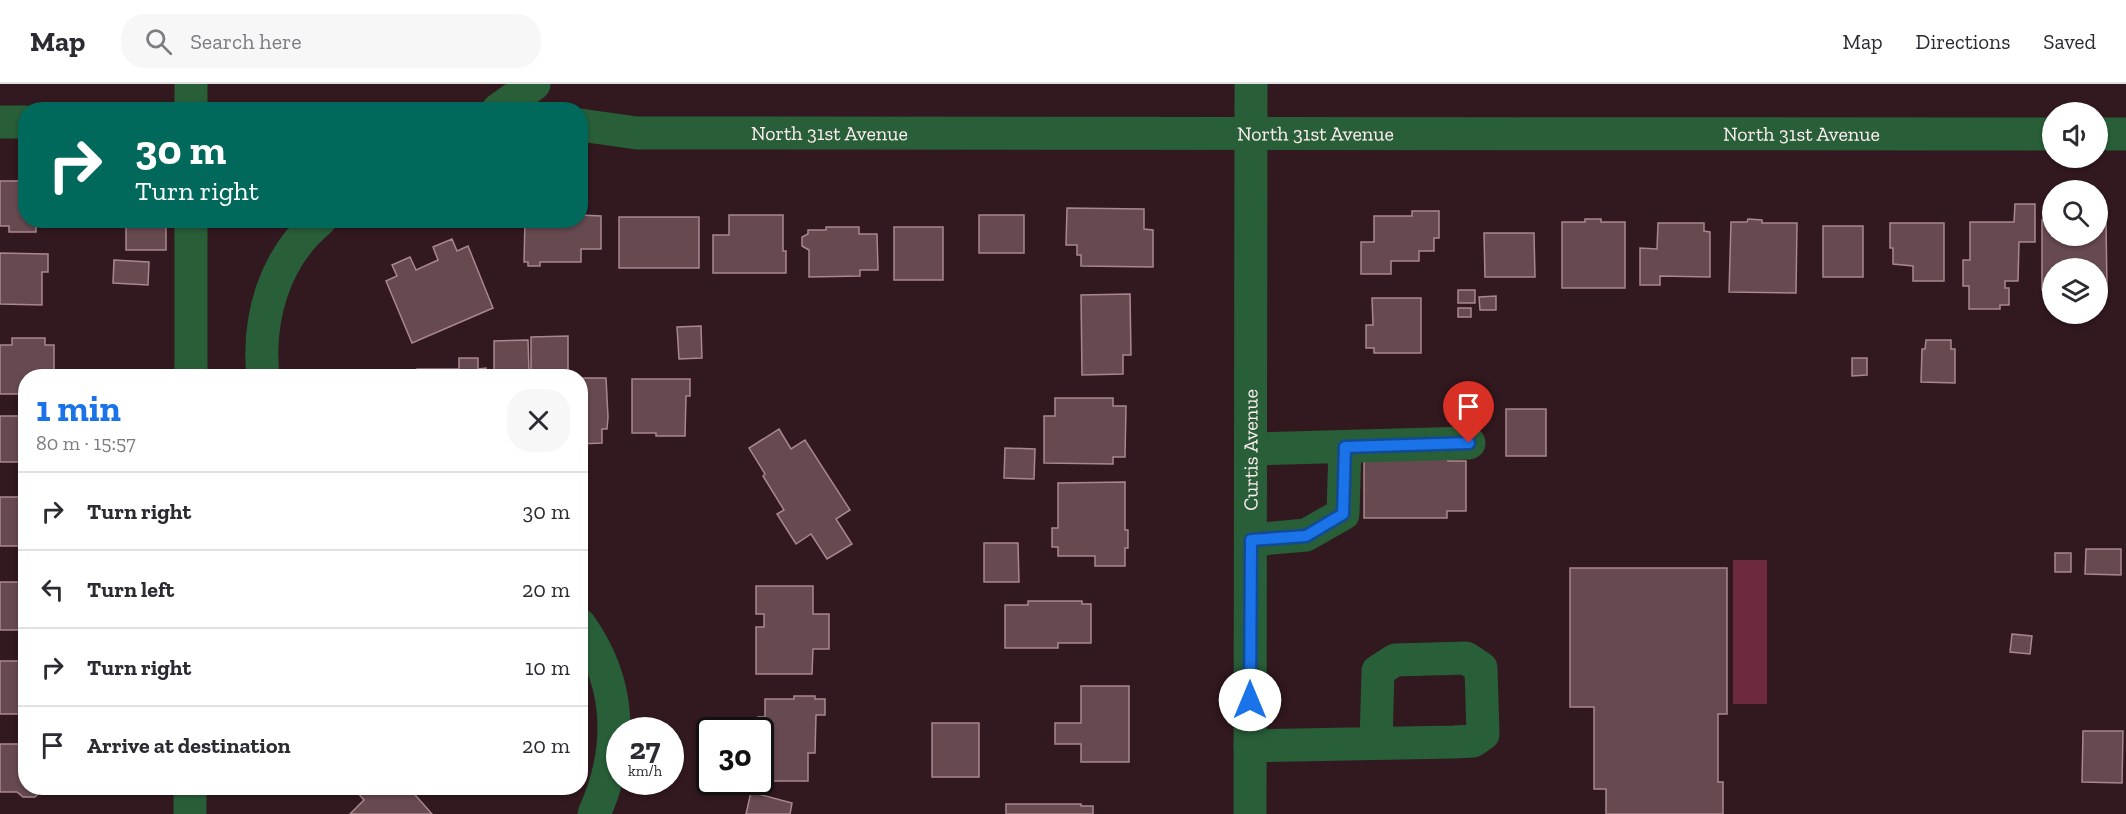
<!DOCTYPE html>
<meta charset="utf-8">
<style>
:root{--surface:#fff;--page:#f7f7f7;--text:#2b2b33;--muted:#7c7c81;--line:#e1e1e2;--accent:#1a73e8}
body{margin:0;font-family:"Zilla Slab",serif;background:var(--page);color:var(--text);height:100vh;display:flex;flex-direction:column;font-size:22px;white-space:nowrap}
*{box-sizing:border-box;margin:0}
p{font-size:20px;color:var(--muted)}
.icon{flex:none;width:33px;height:33px;fill:none;stroke:currentColor;stroke-width:2;stroke-linecap:round;stroke-linejoin:round}
.map{position:relative;flex:1;overflow:hidden}
.side{position:absolute;left:18px;top:285px;width:570px;height:426px;display:flex;flex-direction:column;background:var(--surface);border-radius:24px;box-shadow:0 2px 4px #0004}
.side>*{flex:none}
.top-card{position:absolute;left:18px;top:18px;width:570px;height:126px;border-radius:24px;box-shadow:0 2px 4px #0004;background:#00695c;color:#fff;overflow:hidden}
.tools{position:absolute;left:2042px;top:18px;display:grid;gap:12px}
.tools a{display:grid;place-items:center;width:66px;height:66px;border-radius:50%;background:var(--surface);box-shadow:0 2px 4px #0004;font-size:30px}
.speed{position:absolute;left:606px;top:633px;display:flex;gap:12px;font-size:30px;font-weight:700;text-align:center}
.speed>*{display:grid;place-content:center;width:78px;height:78px;border-radius:50%;background:var(--surface);box-shadow:0 2px 4px #0004;line-height:1}
.speed small{font-size:15px;font-weight:400}
.speed .limit{border:3px solid #111;border-radius:9px;background:#fff;color:#111}
.pin{position:absolute;display:grid;place-items:center;width:51px;height:51px;color:#fff;margin:-62px -26px;border-radius:50% 50% 50% 0;rotate:-45deg;box-shadow:0 0 6px #0007}
.pin .icon{rotate:45deg}
.me{position:absolute;width:66px;margin:-33px;rotate:0deg;stroke-linejoin:round;filter:drop-shadow(0 0 4px #0008)}
.turn{display:flex;align-items:center;gap:21px;height:126px;padding:0 18px;font-size:27px}
.turn .icon{width:78px;height:78px;stroke-width:2.5}
.turn b{display:block;font-size:42px;line-height:51px}
.round{display:grid;place-items:center;flex:none;width:63px;height:63px;border-radius:24px;background:var(--page)}
.summary{display:flex;align-items:center;justify-content:space-between;height:102px;padding:0 18px}
h1{font-size:36px;font-weight:700;line-height:45px;color:var(--accent)}
ul{padding:0;list-style:none}
li{display:flex;align-items:center;gap:18px;height:78px;padding:0 18px;border-top:2px solid var(--line)}
li div{flex:1}
li b{display:block;font-size:22px}
li em{font-style:normal}
header{display:flex;align-items:center;gap:36px;box-sizing:border-box;height:84px;padding:0 30px;background:var(--surface);border-bottom:2px solid var(--line)}
header strong{font-size:28px}
nav{display:flex;gap:33px;margin-inline-start:auto;font-size:21px}
.search{width:420px;height:54px;background:var(--page);display:flex;align-items:center;gap:15px;box-sizing:border-box;padding:0 21px;border-radius:24px;color:var(--muted);font-size:22px}
.map>svg:first-child{display:block}
</style>
<header>
<strong>Map</strong>
<div class="search"><svg class="icon" aria-label="search" viewBox="0 0 24 24"><circle cx="10" cy="10" r="6"/><path d="M15 15l6 6"/></svg>Search here</div>
<nav><a>Map</a><a>Directions</a><a>Saved</a></nav>
</header>
<div class="map">
<svg width="2126" height="730" viewBox="0 0 2126 730">
<rect width="100%" height="100%" fill="#32181f"/>
<rect fill="#6d2a3e" x="1733" y="476" width="34" height="144"/>
<g fill="#674950" stroke="#a9878f" stroke-width="1.5">
<polygon points="0,97 26,97 26,136 54,136 54,142 36,142 36,148 9,148 9,142 0,142"/>
<polygon points="2015,120 2035,120 2035,158 2019,158 2018,197 2005,197 2005,204 2009,204 2009,221 2000,221 2000,225 1969,225 1969,202 1963,202 1963,176 1970,176 1970,138 2014,138"/>
<polygon points="1067,124 1144,125 1144,145 1153,146 1153,183 1081,182 1081,171 1077,171 1077,161 1066,161"/>
<polygon points="1412,127 1439,127 1439,154 1434,154 1434,167 1419,167 1419,177 1391,177 1391,190 1361,190 1361,158 1374,158 1374,132 1412,132"/>
<polygon points="580,131 601,132 601,165 581,165 581,178 540,178 540,182 528,182 528,178 524,178 525,136 580,136"/>
<polygon points="729,131 783,131 783,167 786,167 786,189 713,189 713,151 729,151"/>
<rect x="979" y="131" width="45" height="38"/>
<rect x="619" y="133" width="80" height="51"/>
<polygon points="1585,135 1601,135 1601,138 1625,138 1625,204 1562,204 1562,138 1585,138"/>
<polygon points="1748,135 1762,136 1762,139 1797,139 1796,209 1729,208 1731,138 1747,138"/>
<rect x="126" y="136" width="40" height="30"/>
<polygon points="2042,136 2052,136 2052,152 2097,152 2097,136 2106,136 2107,206 2097,206 2097,184 2052,184 2052,206 2042,206"/>
<polygon points="1658,139 1704,139 1704,147 1710,148 1710,193 1660,192 1660,201 1640,201 1640,164 1657,165"/>
<polygon points="1890,139 1944,139 1944,197 1913,197 1913,182 1893,180 1893,164 1890,164"/>
<rect x="1823" y="142" width="40" height="51"/>
<polygon points="826,143 859,143 859,150 877,150 878,186 860,186 860,192 809,193 809,166 802,162 802,153 808,150 808,146 826,146"/>
<rect x="894" y="143" width="49" height="53"/>
<polygon points="1484,149 1534,149 1535,193 1485,193"/>
<polygon points="452,155 457,167 468,162 493,224 412,259 386,197 397,192 392,181 410,173 416,186 438,176 433,163"/>
<polygon points="0,169 48,170 48,188 42,188 42,221 0,220"/>
<polygon points="114,176 149,178 148,201 113,199"/>
<rect x="1458" y="206" width="17" height="13"/>
<polygon points="1130,210 1131,271 1123,271 1123,290 1082,291 1081,211"/>
<polygon points="1496,212 1496,226 1480,226 1479,213"/>
<polygon points="1372,214 1421,214 1421,269 1374,269 1374,264 1366,264 1366,241 1373,241"/>
<rect x="1458" y="224" width="13" height="9"/>
<polygon points="701,242 702,274 679,275 677,243"/>
<polygon points="568,252 568,286 531,287 531,253"/>
<polygon points="12,254 45,254 45,261 54,261 54,292 26,292 26,310 0,310 0,261 12,261"/>
<polygon points="528,256 529,288 494,288 494,257"/>
<polygon points="1926,256 1951,256 1951,265 1955,265 1955,299 1921,298 1922,265 1925,265"/>
<polygon points="459,274 478,274 478,285 486,284 486,292 417,292 417,285 459,285"/>
<polygon points="1852,274 1867,274 1867,291 1852,292"/>
<polygon points="581,294 606,294 608,333 607,345 602,345 602,359 580,360"/>
<polygon points="632,295 690,295 690,312 686,312 685,352 656,352 656,349 632,349"/>
<polygon points="1055,314 1113,314 1113,322 1126,322 1125,373 1113,373 1113,380 1044,379 1044,332 1055,332"/>
<rect x="1506" y="325" width="40" height="47"/>
<rect x="0" y="332" width="26" height="46"/>
<polygon points="779,345 791,365 805,356 850,426 836,435 852,460 827,475 811,450 796,460 777,430 784,426 763,392 765,390 749,364"/>
<polygon points="1005,364 1035,365 1034,395 1004,394"/>
<polygon points="1364,370 1448,371 1448,377 1466,377 1466,427 1447,427 1447,434 1364,434"/>
<polygon points="1125,398 1125,446 1128,446 1128,464 1125,464 1125,482 1095,482 1095,472 1058,472 1058,463 1052,463 1052,444 1058,444 1058,399"/>
<rect x="0" y="413" width="26" height="49"/>
<polygon points="984,459 1018,459 1019,498 984,498"/>
<polygon points="2086,465 2121,465 2121,491 2085,490"/>
<rect x="2055" y="469" width="16" height="19"/>
<polygon points="1570,484 1727,484 1727,630 1718,630 1718,698 1723,698 1723,730 1606,730 1606,705 1594,705 1594,623 1570,623"/>
<rect x="0" y="498" width="26" height="48"/>
<polygon points="756,502 813,502 813,530 829,530 829,565 813,565 812,590 756,590 756,543 764,543 764,530 756,530"/>
<polygon points="1028,517 1082,517 1082,520 1091,520 1091,559 1058,559 1058,564 1005,564 1005,521 1028,521"/>
<polygon points="2012,550 2032,552 2030,570 2010,568"/>
<rect x="0" y="577" width="26" height="53"/>
<polygon points="1081,602 1129,602 1129,678 1081,678 1081,660 1055,660 1055,639 1081,639"/>
<polygon points="794,612 815,612 815,615 825,615 825,631 816,631 815,669 808,669 808,697 760,697 760,646 758,646 758,633 765,633 765,615 794,615"/>
<rect x="932" y="639" width="47" height="54"/>
<polygon points="2083,647 2123,647 2122,699 2082,698"/>
<polygon points="0,660 26,660 26,704 44,704 44,708 40,708 35,713 23,713 17,708 0,708"/>
<polygon points="361,704 409,704 432,730 350,730 364,716 357,708"/>
<polygon points="751,708 792,719 790,730 746,730"/>
<polygon points="1006,720 1081,720 1081,722 1093,722 1093,730 1006,730"/>
</g>
<g fill="none" stroke-linecap="round" stroke-linejoin="round">
<g stroke="#285e38" stroke-width="33">
<polyline points="191,26 191,0"/>
<polyline points="498,26 534,0"/>
<polyline points="0,38 26,38"/>
<path id="s1" d="M 580,41 L 637,49 L 2052,50"/>
<polyline points="2097,50 2126,50"/>
<polyline points="191,292 191,136"/>
<path d="M 263,292 C 257,235 274,174 320,136"/>
<polyline points="1251,365 1469,359"/>
<polyline points="1251,456 1306,451 1343,430 1345,363"/>
<path d="M 580,541 C 622,600 623,665 594,730"/>
<polyline points="1250,662 1454,658 1473,657 1483,650 1481,584 1466,574 1395,576 1378,587 1376,659"/>
<polyline points="190,730 190,704"/>
<path id="s2" d="M 1250,730 L 1251,0"/>
</g>
</g>
<g fill="none" stroke-linecap="round" stroke-linejoin="round">
<g stroke="#114b97" stroke-width="15">
<polyline id="route" points="1250,616 1251,456 1306,452 1343,430 1345,363 1469,359"/>
</g>
<use href="#route" stroke="#1a73e8" stroke-width="10"/>
</g>
<g text-anchor="middle" stroke-width="4.5" stroke-linejoin="round" paint-order="stroke">
<g font-size="20" fill="#fdeef1" stroke="#32181f">
<text dy="7" stroke="none"><textPath href="#s1" startOffset="736">North 31st Avenue</textPath></text>
<text dy="7" stroke="none"><textPath href="#s1" startOffset="250">North 31st Avenue</textPath></text>
<text dy="7" stroke="none"><textPath href="#s1" startOffset="1222">North 31st Avenue</textPath></text>
<text dy="7" stroke="none"><textPath href="#s2" startOffset="364">Curtis Avenue</textPath></text>
</g>
</g>
</svg>
<div class="tools">
<a><svg class="icon" aria-label="sound" viewBox="0 0 24 24"><path d="M4 9h4l5-4v14l-5-4H4zM17 9q2 3 0 6"/></svg></a>
<a><svg class="icon" aria-label="search" viewBox="0 0 24 24"><circle cx="10" cy="10" r="6"/><path d="M15 15l6 6"/></svg></a>
<a><svg class="icon" aria-label="layers" viewBox="0 0 24 24"><path d="M12 4l9 5-9 5-9-5zM3 14l9 5 9-5"/></svg></a>
</div>
<div class="speed"><div>27<small>km/h</small></div><div class="limit">30</div></div>
<div class="pin" style="left:1469px;top:359px;background:#d93025"><svg class="icon" aria-label="arrive" viewBox="0 0 24 24"><path d="M6 21V4h12l-3 4 3 4H6"/></svg></div>
<svg class="me" style="left:1250px;top:616px" viewBox="-20 -20 40 40"><circle r="19" fill="#fff"/><path d="M0-13L10 11 0 6-10 11z" fill="#1a73e8"/></svg>
<div class="top-card">
<div class="turn"><svg class="icon" aria-label="right" viewBox="0 0 24 24"><path d="M7 20v-9h11M14 6l5 5-5 5"/></svg><div><b>30 m</b>Turn right</div></div>
</div>
<section class="side">
<div class="summary"><div><h1>1 min</h1><p>80 m · 15:57</p></div><a class="round"><svg class="icon" aria-label="close" viewBox="0 0 24 24"><path d="M6 6l12 12M18 6L6 18"/></svg></a></div>
<ul>
<li><svg class="icon" aria-label="right" viewBox="0 0 24 24"><path d="M7 20v-9h11M14 6l5 5-5 5"/></svg><div><b>Turn right</b></div><em>30 m</em></li>
<li><svg class="icon" aria-label="left" viewBox="0 0 24 24"><path d="M17 20v-9H6M10 6l-5 5 5 5"/></svg><div><b>Turn left</b></div><em>20 m</em></li>
<li><svg class="icon" aria-label="right" viewBox="0 0 24 24"><path d="M7 20v-9h11M14 6l5 5-5 5"/></svg><div><b>Turn right</b></div><em>10 m</em></li>
<li><svg class="icon" aria-label="arrive" viewBox="0 0 24 24"><path d="M6 21V4h12l-3 4 3 4H6"/></svg><div><b>Arrive at destination</b></div><em>20 m</em></li>
</ul>
</section>
</div>
